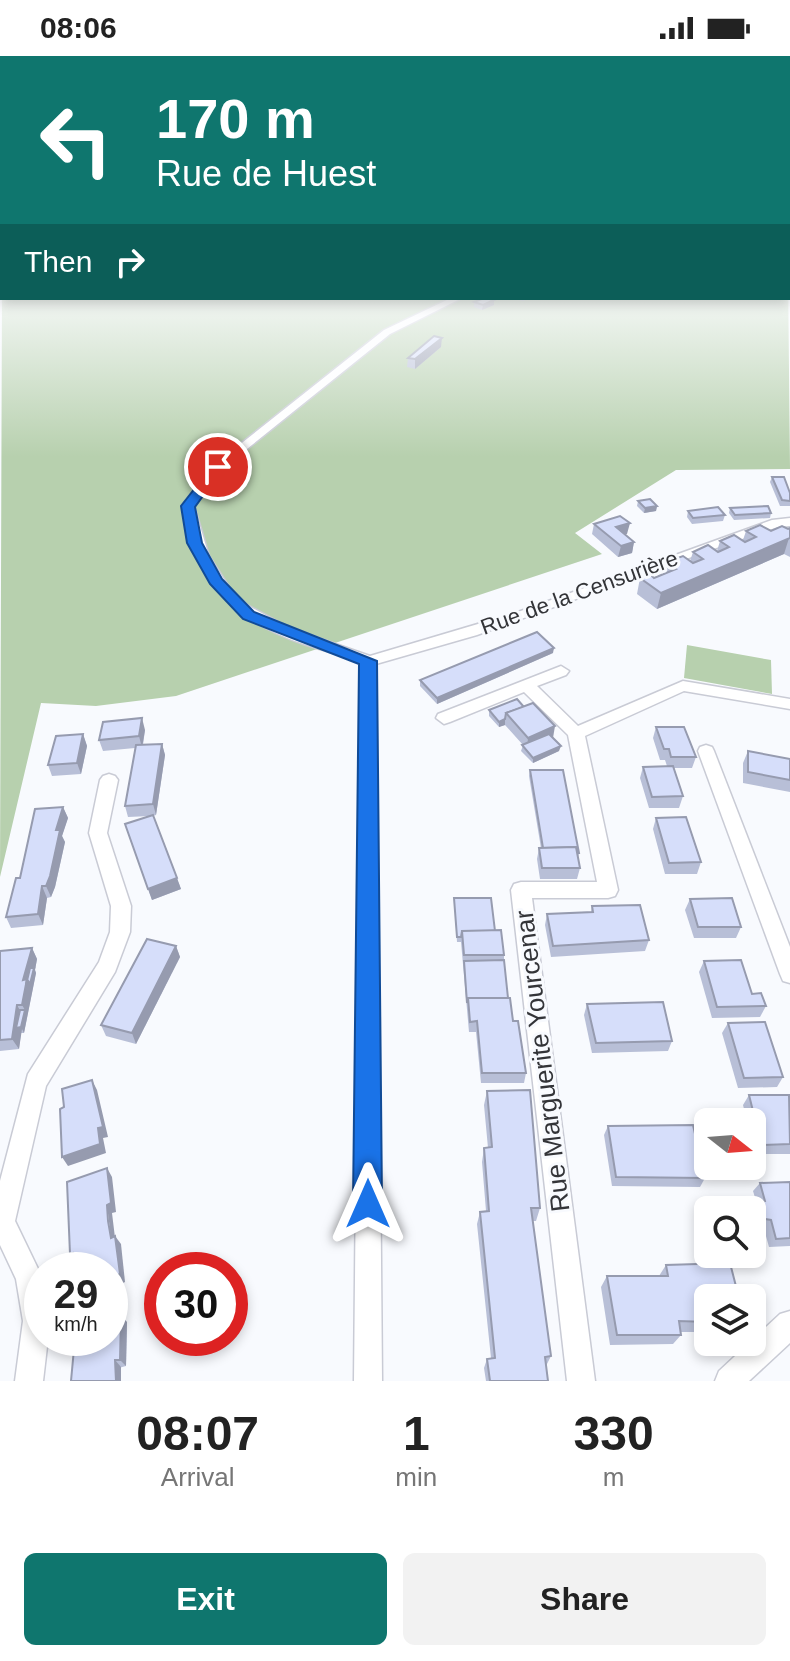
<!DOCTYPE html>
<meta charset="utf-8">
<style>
:root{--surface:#fff;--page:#f2f2f2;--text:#222;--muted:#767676;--accent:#0f766e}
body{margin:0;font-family:Helvetica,sans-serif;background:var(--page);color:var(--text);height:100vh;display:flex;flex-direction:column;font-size:30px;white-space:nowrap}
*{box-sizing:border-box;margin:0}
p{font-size:26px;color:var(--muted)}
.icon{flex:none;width:44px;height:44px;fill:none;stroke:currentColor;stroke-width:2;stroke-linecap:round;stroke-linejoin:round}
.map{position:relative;height:1325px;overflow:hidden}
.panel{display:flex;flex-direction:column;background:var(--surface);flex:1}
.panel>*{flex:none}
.guide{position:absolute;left:0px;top:0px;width:790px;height:244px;box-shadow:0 4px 12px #0003;background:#0f766e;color:#fff;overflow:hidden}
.needle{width:52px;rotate:107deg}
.controls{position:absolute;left:694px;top:1052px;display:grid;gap:16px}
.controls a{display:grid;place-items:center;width:72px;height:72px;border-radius:12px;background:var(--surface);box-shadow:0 4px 12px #0003;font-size:40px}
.speed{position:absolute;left:24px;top:1196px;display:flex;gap:16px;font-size:40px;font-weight:700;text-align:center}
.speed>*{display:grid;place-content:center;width:104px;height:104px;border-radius:50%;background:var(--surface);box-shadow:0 4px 12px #0003;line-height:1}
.speed small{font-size:20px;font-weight:400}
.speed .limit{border:12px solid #d22;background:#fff;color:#111}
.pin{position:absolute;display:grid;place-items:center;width:68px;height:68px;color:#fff;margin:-34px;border:4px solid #fff;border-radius:50%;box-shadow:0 2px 8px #0007}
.me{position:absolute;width:88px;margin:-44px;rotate:0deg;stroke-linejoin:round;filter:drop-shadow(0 0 6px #0008)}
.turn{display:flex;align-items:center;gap:28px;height:168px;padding:0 24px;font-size:36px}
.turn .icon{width:104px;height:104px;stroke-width:2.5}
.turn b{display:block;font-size:56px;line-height:68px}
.then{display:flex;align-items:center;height:76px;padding:0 24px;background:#0003;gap:16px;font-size:30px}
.eta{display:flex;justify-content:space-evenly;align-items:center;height:136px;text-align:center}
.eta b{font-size:48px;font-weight:700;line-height:56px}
.primary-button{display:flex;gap:16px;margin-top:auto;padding:16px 24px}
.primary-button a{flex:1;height:92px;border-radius:12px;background:var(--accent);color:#fff;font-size:32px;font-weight:700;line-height:92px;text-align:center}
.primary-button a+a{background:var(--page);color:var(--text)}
.status{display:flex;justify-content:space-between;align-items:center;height:56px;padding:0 40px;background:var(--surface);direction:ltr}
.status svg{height:22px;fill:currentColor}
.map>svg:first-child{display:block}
</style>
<div class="status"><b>08:06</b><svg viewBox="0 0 49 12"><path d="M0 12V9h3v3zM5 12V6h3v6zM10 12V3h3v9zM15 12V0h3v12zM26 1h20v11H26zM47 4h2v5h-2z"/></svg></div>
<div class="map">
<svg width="790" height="1325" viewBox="0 0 790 1325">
<rect width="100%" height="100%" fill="#f8fafe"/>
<g fill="#b7d0ae">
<polygon points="788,216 790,413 676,414 575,477 602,498 176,640 96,650 41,647 0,821 2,229 2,242 788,242"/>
<polygon points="687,589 771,604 772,638 684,622"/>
</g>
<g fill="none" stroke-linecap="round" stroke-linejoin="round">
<g stroke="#c9cbd5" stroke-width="3">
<g id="minor">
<path d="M 451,242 L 462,242 L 390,278 L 222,413 L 194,450 L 209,500 L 231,534 L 247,549 L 289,572 L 370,600 L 518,556 L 772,464 L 790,462 L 790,470 L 778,471 L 730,487 L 477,579 L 376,608 L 382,1325 L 354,1325 L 361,607 C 342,598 321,594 301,587 C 229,562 199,524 182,450 L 214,409 L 384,274 Z"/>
<polygon points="561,610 569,615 566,619 537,630 578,670 683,625 790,643 790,653 684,635 585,680 618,834 615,840 608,842 532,842 595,1325 567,1325 511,834 514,828 521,826 597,826 568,679 524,636 450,666 444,668 436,662 438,658"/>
<polygon points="706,689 712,691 714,695 790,891 790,927 783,925 780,918 698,695 700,691"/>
<polygon points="109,718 115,720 118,724 107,777 131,850 130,876 115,916 46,1030 15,1165 42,1221 42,1282 48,1282 43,1325 15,1325 23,1265 16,1223 0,1189 0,1125 28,1018 99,906 110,876 111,850 89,777 100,724 103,720"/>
<polygon points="790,1255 790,1287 749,1325 715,1325 719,1315 780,1258"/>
</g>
</g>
<use href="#minor" fill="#fff" fill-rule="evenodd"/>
</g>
<g fill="#b8bfd7">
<polygon points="509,242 531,242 523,245"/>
<polygon points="474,246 494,249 482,254 474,251"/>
<polygon points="441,291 415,313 407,311 408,302"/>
<polygon points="772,421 790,437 790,450 780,450 770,426"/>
<polygon points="638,445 657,450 656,455 644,457 637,450"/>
<polygon points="730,452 771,457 770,462 734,464 729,457"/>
<polygon points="688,455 725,459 723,465 692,468 687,461"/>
<polygon points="594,468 627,478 625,478 634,486 632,497 618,501 592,478"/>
<polygon points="790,472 790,501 784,498 657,553 637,538 640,522 654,522 663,518 666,506 690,505 693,496 717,495 720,485 743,484 746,475 771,475"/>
<polygon points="553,597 437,648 420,630 420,624"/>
<polygon points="517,643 553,681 559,695 533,707 521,695 523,689 505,669 499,671 489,660 489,654"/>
<polygon points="656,671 696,701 692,712 673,712 683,740 679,752 649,752 640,722 643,711 667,710 665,704 660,704 653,682"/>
<polygon points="145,674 143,689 162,688 165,699 156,759 153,760 181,833 152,844 125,768 150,760 128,761 125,750 135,692 103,695 99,684"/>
<polygon points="83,678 87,690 81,718 52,720 48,709"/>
<polygon points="748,695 790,703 790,736 743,727 743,707"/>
<polygon points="530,714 579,797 578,801 580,812 577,823 540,823 537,803 539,792 541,792 529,720"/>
<polygon points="63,751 68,762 62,780 65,786 55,831 51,841 47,842 43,869 11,872 6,861 20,822"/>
<polygon points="656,762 701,806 697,818 665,818 653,773"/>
<polygon points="454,842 495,875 504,899 504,904 508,942 526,1017 524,1027 481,1027 476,976 469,976 461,886 457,886"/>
<polygon points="690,843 741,871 736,882 694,882 685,854"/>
<polygon points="592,850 649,884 645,895 551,901 545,869 547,858 591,856"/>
<polygon points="176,890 180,901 136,988 106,980 101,969"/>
<polygon points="32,892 37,903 35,914 36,917 24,977 21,977 19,993 0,995 0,895"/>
<polygon points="704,905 752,938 766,950 760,961 712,962 699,916"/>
<polygon points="587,948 672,985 668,995 592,997 584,959"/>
<polygon points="728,967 783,1021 777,1031 738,1032 722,977"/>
<polygon points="487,1035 540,1152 536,1165 533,1165 551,1300 546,1310 548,1325 486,1325 484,1312 487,1303 491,1302 477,1168 480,1156 486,1155 482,1106 484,1092 488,1092 484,1049"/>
<polygon points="749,1039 790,1042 790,1098 756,1098 752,1083 752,1066 739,1066 745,1057 743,1049"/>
<polygon points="608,1070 705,1122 700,1131 612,1130 604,1079"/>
<polygon points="790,1126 790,1190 769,1191 764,1173 752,1170 751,1154 757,1148 753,1135 760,1127"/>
<polygon points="666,1209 708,1242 708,1276 681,1276 681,1279 673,1288 610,1289 601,1231 607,1220 659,1220"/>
<polygon points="127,1266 126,1310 71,1325"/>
</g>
<g fill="#969baf">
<polygon points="494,244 494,249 482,254 483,249"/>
<polygon points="442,282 441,291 415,313 415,303"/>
<polygon points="657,450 656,455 644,457 645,452"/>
<polygon points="630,467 627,478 614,482 616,471"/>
<polygon points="789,482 784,498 657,553 661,537"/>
<polygon points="634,486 632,497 618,501 621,490"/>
<polygon points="554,592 553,597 437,648 437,642"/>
<polygon points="142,662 145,674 142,692 139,680"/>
<polygon points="505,663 505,669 499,671 499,666"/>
<polygon points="555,670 553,682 527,693 528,682"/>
<polygon points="83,678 87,690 81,718 77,707"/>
<polygon points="162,688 165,699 156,759 153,748"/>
<polygon points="561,690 559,695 533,707 533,702"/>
<polygon points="63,751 68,762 62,780 65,786 55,831 51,841 46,830 56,774"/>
<polygon points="177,822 181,833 152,844 148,833"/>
<polygon points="42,830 47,842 43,869 38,858"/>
<polygon points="176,890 180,901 136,988 132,977"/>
<polygon points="32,892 37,903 35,914 36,917 24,977 22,973 19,993 12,983 17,949 23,960 25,954 22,949 23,924"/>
<polygon points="92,1024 97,1034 108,1081 103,1082 106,1097 68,1110 62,1101 98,1072"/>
<polygon points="107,1112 112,1121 116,1156 112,1157 116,1190 111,1182 107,1149"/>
<polygon points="115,1180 121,1188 125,1226 110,1234 110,1223"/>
<polygon points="121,1259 127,1266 126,1310 120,1304"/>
<polygon points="115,1304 121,1311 121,1325 116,1325"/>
</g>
<g fill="#d6defa" stroke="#969baf" stroke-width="2">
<polygon points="484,242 494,244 483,249 474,246"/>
<polygon points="434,280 442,282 415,303 408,302"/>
<polygon points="772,421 784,421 790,437 790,445 782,444"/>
<polygon points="650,443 657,450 645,452 638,445"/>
<polygon points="768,450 771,457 735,459 730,452"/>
<polygon points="718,451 725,459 693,462 688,455"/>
<polygon points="620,460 630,467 616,471 634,486 621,490 594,468"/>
<polygon points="760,469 771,475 782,470 788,473 790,472 790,482 661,537 640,522 650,518 654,522 676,513 666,506 683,500 693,507 703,503 693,496 708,489 718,496 729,491 720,485 734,479 745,486 756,481 746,475"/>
<polygon points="537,576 554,592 437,642 420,624"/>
<polygon points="517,643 524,651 506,657 505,663 499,666 489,654"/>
<polygon points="533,647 555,670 528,682 506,657"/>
<polygon points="142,662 139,680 99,684 103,666"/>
<polygon points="656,671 684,671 696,701 671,701 669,693 664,693"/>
<polygon points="83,678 77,707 48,709 56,680"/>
<polygon points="549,678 561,690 533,702 522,689"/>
<polygon points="162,688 153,748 125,750 136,689"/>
<polygon points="748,695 790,703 790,724 748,716"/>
<polygon points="673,710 683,740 652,741 643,711"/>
<polygon points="530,714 563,714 579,797 577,797 576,791 543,792"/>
<polygon points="63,751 56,774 60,774 50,820 46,830 42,830 38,858 6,861 16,822 20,822 35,753"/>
<polygon points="153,759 177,822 148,833 125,768"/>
<polygon points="686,761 701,806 669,807 656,762"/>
<polygon points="576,791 580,812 542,812 539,792"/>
<polygon points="454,842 491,842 495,875 462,875 461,881 457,881"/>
<polygon points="732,842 741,871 698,871 690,843"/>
<polygon points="640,849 649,884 553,890 547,858 593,856 592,850"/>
<polygon points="501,874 504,899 464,899 462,875"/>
<polygon points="147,883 176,890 132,977 101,969"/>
<polygon points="32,892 23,924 27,923 22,949 17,949 12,983 0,984 0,895"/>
<polygon points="504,904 508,942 468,942 467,947 464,905"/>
<polygon points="741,904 752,938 761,937 766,950 717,951 704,905"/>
<polygon points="30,912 34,912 30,928 27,923 26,929"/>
<polygon points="468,942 510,942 513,965 518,965 526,1017 482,1017 477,965 470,966"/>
<polygon points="663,946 672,985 596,987 587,948"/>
<polygon points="20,954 25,954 21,971 16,972"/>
<polygon points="765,966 783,1021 744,1022 728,967"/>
<polygon points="92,1024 103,1071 98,1072 100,1088 62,1101 60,1053 64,1051 62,1033"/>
<polygon points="530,1034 540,1152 531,1152 551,1300 545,1301 548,1325 490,1325 487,1303 495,1302 480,1156 489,1155 484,1092 492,1091 487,1035"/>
<polygon points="749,1039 789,1039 790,1088 763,1089 758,1073 752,1071 752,1066 747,1066 744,1058 753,1055"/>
<polygon points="693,1069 705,1122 616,1121 608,1070"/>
<polygon points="107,1112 111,1147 107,1149 108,1165 111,1182 115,1180 120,1218 110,1223 110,1214 74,1214 73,1197 70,1198 67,1126"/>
<polygon points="790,1126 790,1182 776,1183 771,1164 759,1162 756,1148 765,1145 760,1127"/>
<polygon points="730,1207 739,1242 708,1242 708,1266 679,1265 681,1279 617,1279 607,1220 668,1220 666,1209"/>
<polygon points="121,1259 120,1304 115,1304 116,1325 71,1325 75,1282 110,1282 110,1261"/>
</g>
<linearGradient id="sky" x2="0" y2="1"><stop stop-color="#93b9ea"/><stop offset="0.54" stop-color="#fcfdff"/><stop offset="1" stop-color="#fcfdff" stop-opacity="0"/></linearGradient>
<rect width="790" height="401" fill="url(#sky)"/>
<polygon fill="#1a73e8" stroke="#114b97" stroke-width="2" points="213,409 224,411 195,451 202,487 222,523 254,556 377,605 382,1148 378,1158 368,1162 358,1158 353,1148 359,608 243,563 210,528 187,487 181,450"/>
<g text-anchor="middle" stroke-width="6" stroke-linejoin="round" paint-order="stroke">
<g font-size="22" fill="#333438" stroke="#f8fafe">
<text transform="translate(579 536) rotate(-20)" y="8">Rue de la Censurière</text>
</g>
<g font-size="26" fill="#333438" stroke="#f8fafe">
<text transform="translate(542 1005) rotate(-97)" y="9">Rue Marguerite Yourcenar</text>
</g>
</g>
</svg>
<div class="controls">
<a><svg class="needle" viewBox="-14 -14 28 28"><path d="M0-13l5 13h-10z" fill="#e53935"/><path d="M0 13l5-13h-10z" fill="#767676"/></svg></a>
<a><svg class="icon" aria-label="search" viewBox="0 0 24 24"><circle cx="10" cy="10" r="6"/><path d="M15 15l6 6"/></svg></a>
<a><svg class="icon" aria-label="layers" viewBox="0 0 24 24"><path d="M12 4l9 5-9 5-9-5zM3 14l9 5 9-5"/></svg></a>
</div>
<div class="speed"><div>29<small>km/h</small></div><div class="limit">30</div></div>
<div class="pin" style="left:218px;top:411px;background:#d93025"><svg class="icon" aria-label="arrive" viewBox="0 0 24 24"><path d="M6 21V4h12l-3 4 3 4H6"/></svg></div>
<svg class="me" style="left:368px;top:1148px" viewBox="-20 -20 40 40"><path d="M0-17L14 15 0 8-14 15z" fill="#1a73e8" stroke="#fff" stroke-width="4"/></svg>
<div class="guide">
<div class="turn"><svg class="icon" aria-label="left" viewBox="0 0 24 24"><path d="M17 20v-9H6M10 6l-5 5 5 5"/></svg><div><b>170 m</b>Rue de Huest</div></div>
<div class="then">Then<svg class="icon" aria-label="right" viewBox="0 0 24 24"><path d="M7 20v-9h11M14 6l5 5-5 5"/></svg></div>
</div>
</div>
<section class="panel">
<div class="eta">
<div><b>08:07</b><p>Arrival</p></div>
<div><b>1</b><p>min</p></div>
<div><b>330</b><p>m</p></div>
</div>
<div class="primary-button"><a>Exit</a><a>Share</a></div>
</section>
